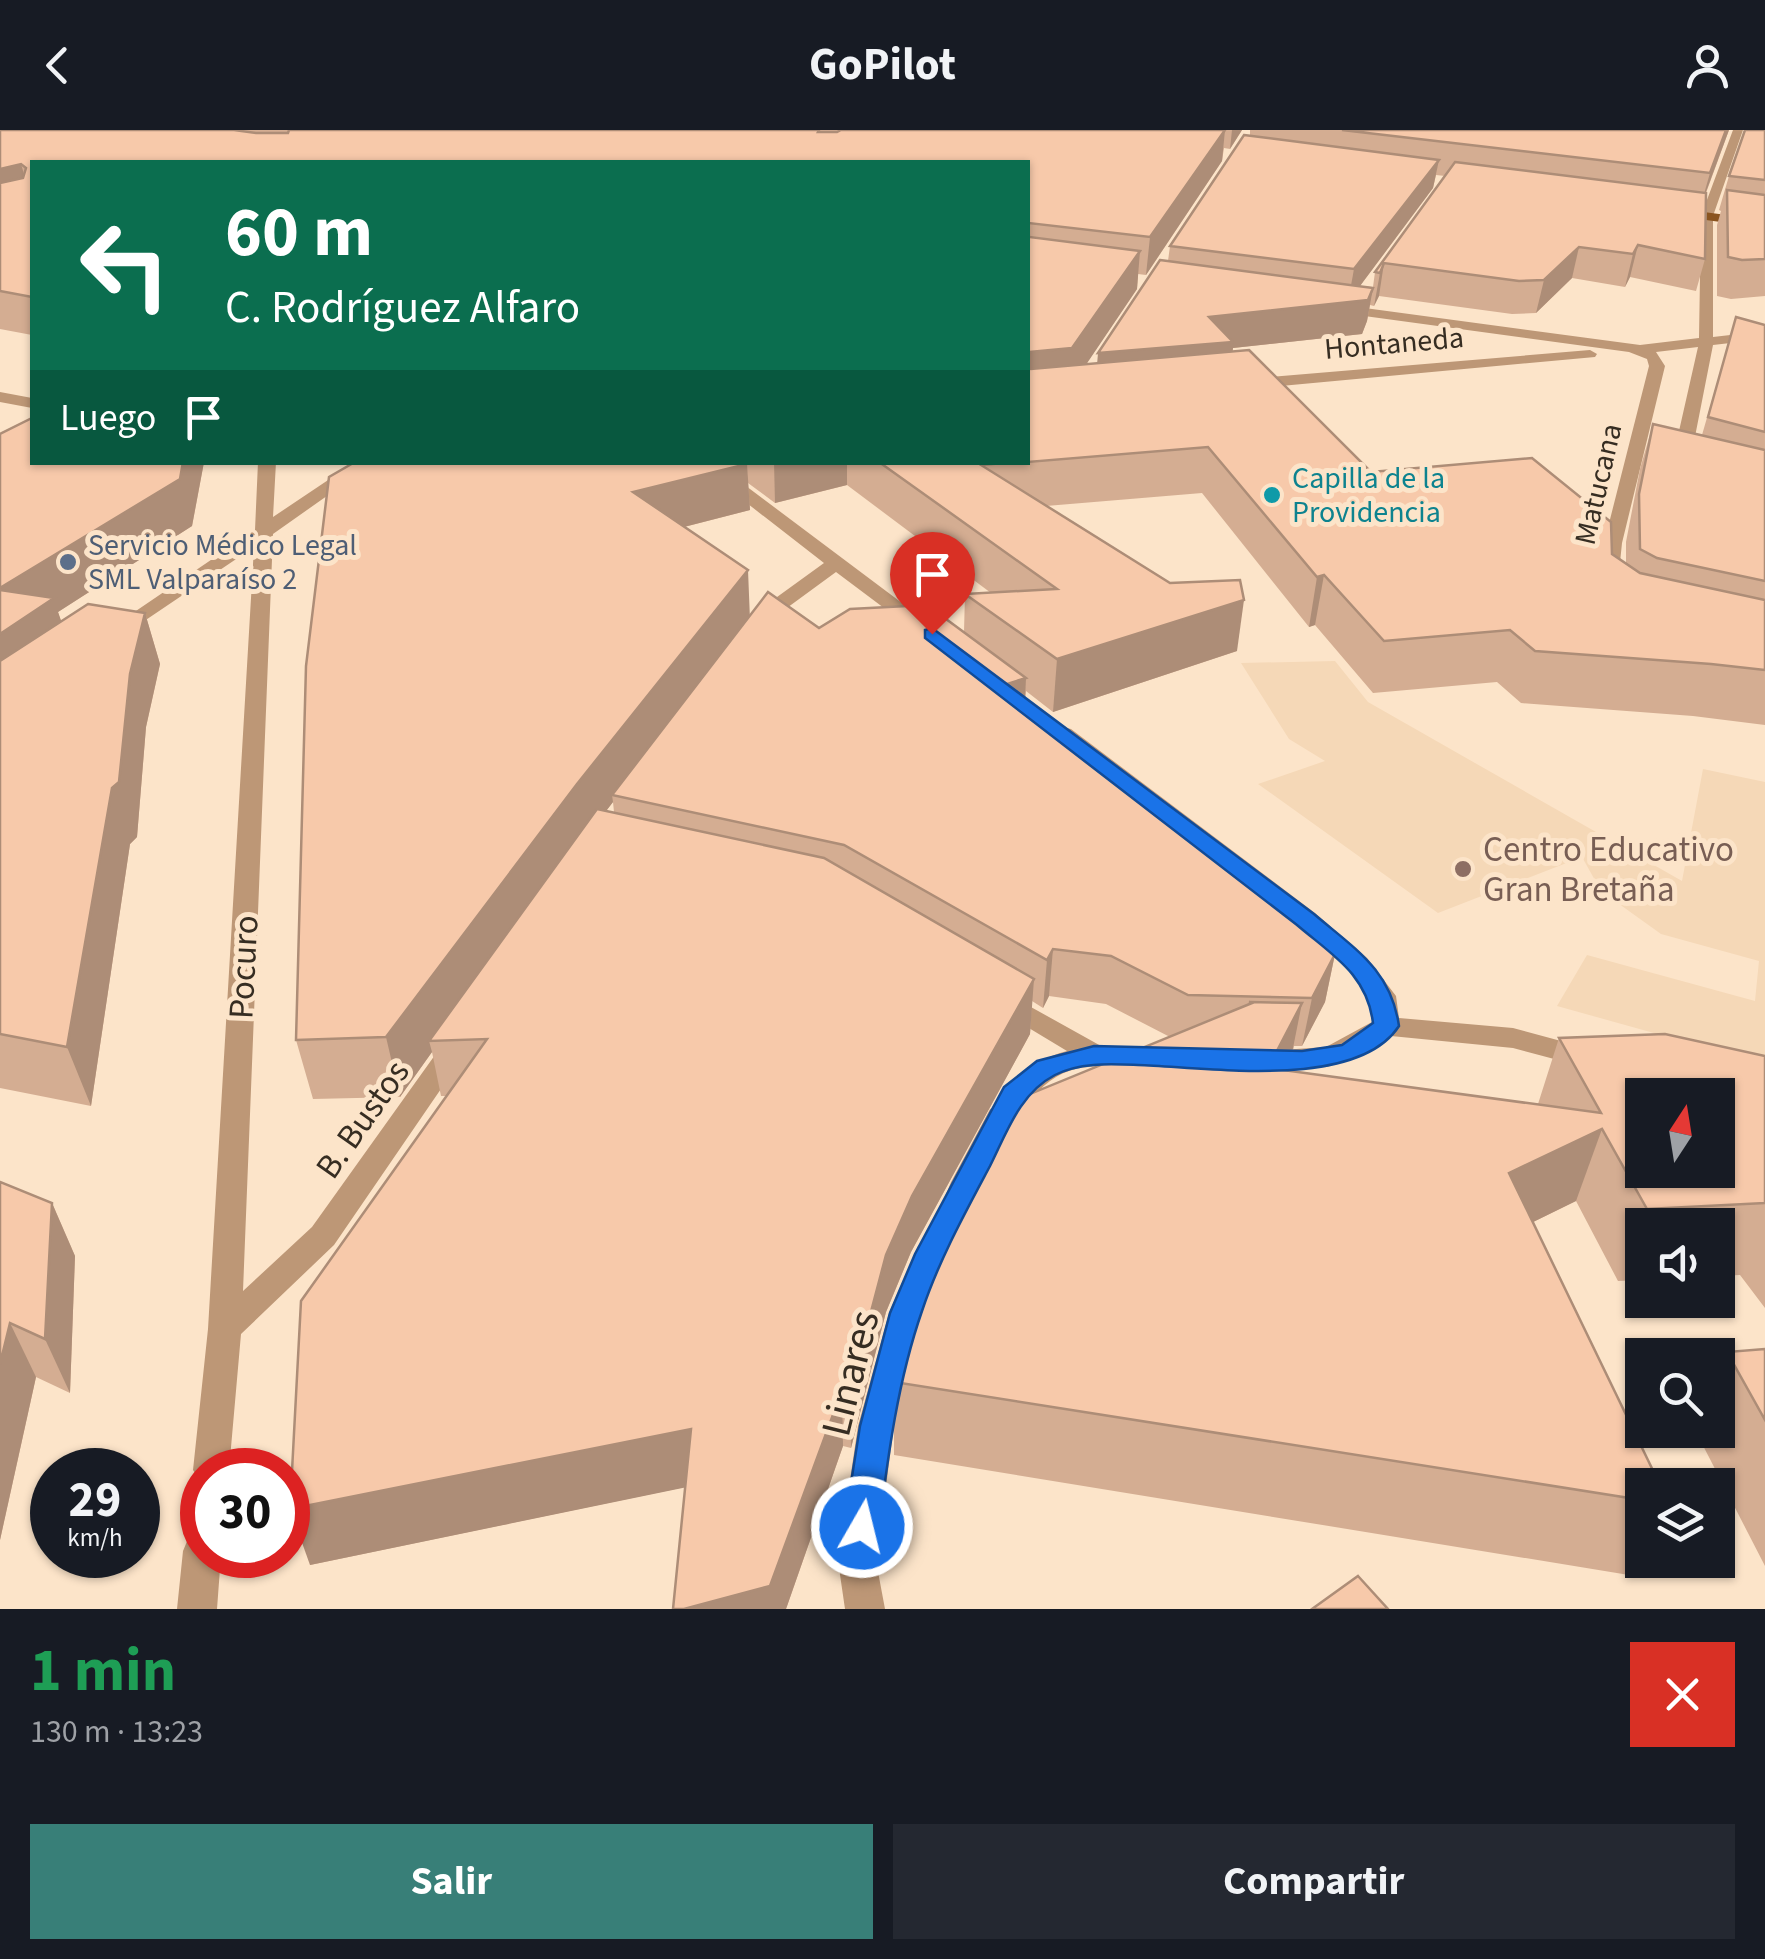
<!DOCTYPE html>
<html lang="es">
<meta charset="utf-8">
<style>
:root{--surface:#171b24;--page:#242831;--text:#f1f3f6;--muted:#9ea1a6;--accent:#387f78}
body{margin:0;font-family:"Source Sans 3",sans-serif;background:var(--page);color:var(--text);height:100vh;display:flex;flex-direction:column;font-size:38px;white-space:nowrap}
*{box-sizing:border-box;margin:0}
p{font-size:32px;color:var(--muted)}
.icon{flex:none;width:55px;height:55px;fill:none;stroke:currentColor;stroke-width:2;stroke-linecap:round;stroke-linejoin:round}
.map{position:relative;height:1479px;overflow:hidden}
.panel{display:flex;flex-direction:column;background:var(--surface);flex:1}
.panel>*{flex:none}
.guide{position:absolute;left:30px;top:30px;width:1000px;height:305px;border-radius:0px;box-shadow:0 2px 8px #0004;background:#0b6e4f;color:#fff;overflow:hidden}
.needle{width:65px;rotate:12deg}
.controls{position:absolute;left:1625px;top:948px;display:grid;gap:20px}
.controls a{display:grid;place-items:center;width:110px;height:110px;border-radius:0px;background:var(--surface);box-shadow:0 2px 8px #0004;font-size:50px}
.speed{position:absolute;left:30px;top:1318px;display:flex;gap:20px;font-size:50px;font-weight:700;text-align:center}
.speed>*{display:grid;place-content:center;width:130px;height:130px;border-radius:50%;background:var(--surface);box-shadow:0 2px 8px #0004;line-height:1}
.speed small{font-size:25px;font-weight:400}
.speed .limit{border:15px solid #d22;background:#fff;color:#111}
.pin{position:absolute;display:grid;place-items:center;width:85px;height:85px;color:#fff;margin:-102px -42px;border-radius:50% 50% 50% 0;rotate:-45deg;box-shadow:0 0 10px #0007}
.pin .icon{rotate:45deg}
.me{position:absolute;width:110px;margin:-55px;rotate:8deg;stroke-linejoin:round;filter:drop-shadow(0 0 8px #0008)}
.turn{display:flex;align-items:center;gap:35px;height:210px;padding:0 30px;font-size:45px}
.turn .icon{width:130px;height:130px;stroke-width:2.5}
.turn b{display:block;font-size:70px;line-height:85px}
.then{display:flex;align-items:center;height:95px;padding:0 30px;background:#0003;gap:20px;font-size:38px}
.round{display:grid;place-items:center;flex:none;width:105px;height:105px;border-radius:0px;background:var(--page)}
.head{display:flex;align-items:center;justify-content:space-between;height:170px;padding:0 30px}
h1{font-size:60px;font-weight:700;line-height:75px;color:#1e9e55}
.action{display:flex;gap:20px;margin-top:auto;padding:20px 30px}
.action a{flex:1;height:115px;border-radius:0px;background:var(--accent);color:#fff;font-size:40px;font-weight:700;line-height:115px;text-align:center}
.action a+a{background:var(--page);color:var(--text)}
header{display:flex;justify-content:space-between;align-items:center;height:130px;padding:0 30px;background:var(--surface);font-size:45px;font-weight:700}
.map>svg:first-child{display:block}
</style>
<header><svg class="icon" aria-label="back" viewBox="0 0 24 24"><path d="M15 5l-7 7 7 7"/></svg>GoPilot<svg class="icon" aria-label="person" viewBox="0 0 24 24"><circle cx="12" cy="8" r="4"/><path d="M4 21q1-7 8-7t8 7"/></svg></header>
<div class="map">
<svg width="1765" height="1479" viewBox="0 0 1765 1479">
<rect width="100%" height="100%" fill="#fce4c9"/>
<polygon fill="#f5d8b7" points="1335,531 1368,572 1682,751 1703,639 1765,652 1765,934 1557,876 1587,825 1755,871 1759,831 1661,804 1601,761 1582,727 1438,783 1258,654 1325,631 1289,609 1241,533"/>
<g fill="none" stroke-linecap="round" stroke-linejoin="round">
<g fill="#bd9776" fill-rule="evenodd">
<polygon points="1733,0 1743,0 1713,86 1713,207 1765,201 1765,209 1713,215 1690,332 1681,337 1672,332 1698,217 1656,222 1665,236 1622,413 1618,452 1608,458 1601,456 1598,452 1604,413 1649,236 1647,229 1629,222 1335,182 1328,178 1335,174 1640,215 1699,208 1701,86"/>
<polygon points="1590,220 1597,224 1595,227 1247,259 1239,254 1247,249"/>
<polygon points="0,262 32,268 32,278 0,272"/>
<polygon points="258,332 276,332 273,387 355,332 375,332 273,404 243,1161 312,1097 445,911 465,911 469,918 334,1115 241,1204 229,1340 202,1340 202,1353 193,1340 208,1199 254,417 122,506 108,506 105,502 255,400"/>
<polygon points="694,332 714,332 930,494 930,502 916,502 836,442 780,483 766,500 752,500 749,496 766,475 824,433"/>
<polygon points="1063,597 1071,599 1315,783 1367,828 1396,866 1399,888 1513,898 1598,921 1602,928 1598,935 1588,938 1513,918 1391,906 1364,924 1327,937 1281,940 1251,936 1247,929 1251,922 1326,917 1372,892 1368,867 1349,840 1297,795 1055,609 1052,604 1055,599"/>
<path d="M 1004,862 L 1101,916 L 1166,919 L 1170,926 L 1166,933 C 1128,944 1085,925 1050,951 C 1026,968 1022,991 1006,1007 C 999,1013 991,1011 983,1009 L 979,1001 C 1001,963 1022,933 1067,921 L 994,877 L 990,871 L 994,865 Z"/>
<polygon points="929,1112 940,1116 945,1125 923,1183 894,1296 876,1431 885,1479 845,1479 838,1431 858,1296 889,1183 918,1116"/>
<polygon points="202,1403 202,1425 221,1425 217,1479 177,1479 183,1421 188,1409"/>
</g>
<polygon fill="#8b5520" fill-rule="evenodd" points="1673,78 1765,90 1765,98 1669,85"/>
</g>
<g fill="#d4ad92" fill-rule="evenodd">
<path d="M 0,0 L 1242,0 L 1230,19 L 1224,18 L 1222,31 L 1146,145 L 1138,144 L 1137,159 L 1086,234 L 1097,233 L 1168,131 L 1170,116 L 1250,6 L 1250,0 L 1729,0 L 1706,63 L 1705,129 L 1696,161 L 1630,147 L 1625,157 L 1572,148 L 1536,183 L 1512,184 L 1379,166 L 1374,176 L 1370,175 L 1367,191 L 1362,204 L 1233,218 L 1232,222 L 1371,342 L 1612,424 L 1626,433 L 1626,412 L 1640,339 L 1653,294 L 1702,305 L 1736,187 L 1765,195 L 1765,595 L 1693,586 L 1521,573 L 1497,552 L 1373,563 L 1315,495 L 1309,497 L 1202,363 L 1046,376 L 1237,521 L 1053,582 L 1026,561 L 1025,572 L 1335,824 L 1325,872 L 1302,916 L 1294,916 L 1289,941 L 1538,974 L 1559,908 L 1765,926 L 1765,1178 L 1740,1145 L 1718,1146 L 1718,1095 L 1642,1095 L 1642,1150 L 1618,1151 L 1576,1071 L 1533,1092 L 1642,1355 L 1642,1430 L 1635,1446 L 894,1325 L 894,1252 L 1170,907 L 1106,874 L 1049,866 L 1043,878 L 1032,871 L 1030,904 L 911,1122 L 886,1182 L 851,1318 L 843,1316 L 786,1479 L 673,1479 L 685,1357 L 310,1435 L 447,966 L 441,966 L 432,922 L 400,967 L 313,969 L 296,910 L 355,332 L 1028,332 L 1028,32 L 32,32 L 32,205 L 0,199 ZM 1436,45 L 1445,46 L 1375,142 L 1373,157 L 1360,156 L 1433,58 ZM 748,353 L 775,373 L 847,355 L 991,463 L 965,464 L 964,502 L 819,498 L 750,486 L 684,397 L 750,380 ZM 613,672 L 614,682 L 606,681 Z"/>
<polygon points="1765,0 1765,166 1731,169 1717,166 1717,95 1721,81 1719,80 1729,46"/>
<polygon points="0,304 32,332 204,332 192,396 58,482 61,491 145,483 160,534 146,597 137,707 130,714 91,976 0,958"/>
<polygon points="0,1052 52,1073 75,1126 70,1263 36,1247 0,1410"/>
<polygon points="1765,1219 1765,1436 1695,1300 1718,1300 1718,1242 1727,1222"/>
</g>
<g fill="#ad8d77">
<polygon points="1225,0 1222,31 1146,145 1150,107"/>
<polygon points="1232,0 1242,0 1230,19"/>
<polygon points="1726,0 1729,0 1700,78 1710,43"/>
<polygon points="1439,30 1433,58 1348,172 1354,139"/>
<polygon points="21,34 31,68 0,76 0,39"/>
<polygon points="1638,115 1630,147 1625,157 1633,124"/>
<polygon points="1579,117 1572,148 1536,183 1544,150"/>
<polygon points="1140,121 1137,159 1069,260 1028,265 1028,231 1030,222"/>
<polygon points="1384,133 1379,166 1374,176 1380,143"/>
<polygon points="1373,158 1367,191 1362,204 1233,218 1229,247 1095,259 1098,223 1209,187"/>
<polygon points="183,332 204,332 192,396 58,482 71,519 0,568 0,458"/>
<polygon points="774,332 847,332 847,355 775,373"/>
<polygon points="747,334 750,380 637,409 633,362"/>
<polygon points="748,440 750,490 612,665 613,672 429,911 432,922 400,967 386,907 577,654"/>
<polygon points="1324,445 1315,495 1309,497 1317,447"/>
<polygon points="1244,470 1237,521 1053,582 1057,529"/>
<polygon points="145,483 160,534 146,597 137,707 130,714 91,976 67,917 112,658 130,544"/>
<polygon points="1026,548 1024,591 1004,555"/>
<polygon points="1053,819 1049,866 1043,878 1047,830"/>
<polygon points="1335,824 1325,872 1302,916 1312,868"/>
<polygon points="1034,849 1030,904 911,1122 886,1182 851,1318 850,1261 886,1125 912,1066"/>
<polygon points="1302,873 1288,943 1268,938"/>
<polygon points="1602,999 1576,1071 1486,1115 1509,1043"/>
<polygon points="52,1073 75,1126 70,1263 45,1209"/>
<polygon points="10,1193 36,1247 0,1410 0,1234"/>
<polygon points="842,1260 843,1316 786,1479 684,1479"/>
<polygon points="691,1299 697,1355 310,1435 290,1379"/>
</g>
<g fill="#f7c9aa" stroke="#ad8d77" stroke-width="2.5" fill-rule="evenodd">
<polygon points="0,0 234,0 256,3 288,3 289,0 819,0 818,2 837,2 841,0 1225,0 1150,107 1028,93 1028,32 32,32 32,167 0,161 0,53 23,48 26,38 21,34 0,39"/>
<polygon points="1342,0 1726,0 1710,43"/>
<polygon points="1745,0 1765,0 1765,50 1729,46"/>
<polygon points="1244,5 1439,30 1354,139 1170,116"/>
<polygon points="1455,32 1706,63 1705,129 1638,115 1633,124 1579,117 1544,150 1519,151 1384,133 1380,143 1375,142"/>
<polygon points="1727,60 1765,65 1765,129 1742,130 1728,127"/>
<polygon points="1028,94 1029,107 1140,121 1072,218 1030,222 1028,231"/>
<polygon points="1160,130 1373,158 1368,170 1209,187 1233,212 1098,223"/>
<polygon points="1736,187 1765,195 1765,302 1708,287"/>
<polygon points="1249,220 1371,342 1532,328 1611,392 1612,424 1640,443 1765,470 1765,540 1711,534 1535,521 1510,500 1384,511 1324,445 1317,447 1208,317 1028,332 1028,236 1031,239"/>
<polygon points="32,288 32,332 183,332 180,349 0,458 0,304"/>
<polygon points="1653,294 1765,320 1765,451 1657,428 1640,419 1639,364"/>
<polygon points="355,332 746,332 747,334 633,362 748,440 577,654 386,907 296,910 306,536 329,347"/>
<polygon points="879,332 1015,332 981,335 1170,453 1240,450 1244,470 1057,529 965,464 1057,459"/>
<polygon points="0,460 54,468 0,504"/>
<polygon points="768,462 819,498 850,479 927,475 1026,548 1004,555 1144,669 1269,761 1335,824 1312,868 1188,865 1111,826 1053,819 1047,830 844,715 612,665"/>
<polygon points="88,474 145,483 130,544 119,652 112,658 67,917 0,904 0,531"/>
<polygon points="597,679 824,728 1034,849 912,1066 886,1125 850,1261 842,1260 770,1456 684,1479 673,1479 691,1299 290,1379 301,1171 487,909 429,911"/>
<path d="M 1249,872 L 1302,873 L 1268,938 L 1601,983 L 1559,908 L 1665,904 L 1765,926 L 1765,1073 L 1647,1079 L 1602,999 L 1509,1043 L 1660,1355 L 1642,1355 L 1642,1370 L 894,1252 L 898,1224 L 928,1111 L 952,1053 L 991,980 L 1252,873 ZM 1642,965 L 1718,965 L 1718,1040 L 1642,1040 Z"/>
<polygon points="0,1052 52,1073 45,1209 10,1193 0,1234"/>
<polygon points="1765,1219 1765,1290 1727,1222"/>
<polygon points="1358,1446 1388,1479 1312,1479"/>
</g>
<path fill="#1a73e8" stroke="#114b97" stroke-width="2.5" d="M 932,498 L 1314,784 C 1355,819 1391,840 1399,896 C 1357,961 1206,937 1138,935 C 1111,934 1080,932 1055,945 C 1020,963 1007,1002 990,1036 C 965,1083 939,1130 922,1181 C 898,1250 888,1325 879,1397 L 874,1408 L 862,1413 L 849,1408 L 844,1397 L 860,1296 L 890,1183 L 915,1124 L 1004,957 L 1037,931 L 1094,916 L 1302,921 L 1342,915 L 1373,893 C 1367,844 1332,825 1297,795 L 925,508 L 925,500 Z"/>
<circle fill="#0f9aa8" stroke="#fce4c9" stroke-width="4" cx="1272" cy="365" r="10"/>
<circle fill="#5c6f8a" stroke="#fce4c9" stroke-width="4" cx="68" cy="432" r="10"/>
<circle fill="#8d6e63" stroke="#fce4c9" stroke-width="4" cx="1463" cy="739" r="10"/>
<g text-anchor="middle" stroke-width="10" stroke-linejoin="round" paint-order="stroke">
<g font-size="30" fill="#362d22" stroke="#fce4c9">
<text transform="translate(1394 213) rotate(-5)" y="10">Hontaneda</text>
<text transform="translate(1598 354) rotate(-77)" y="10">Matucana</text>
</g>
<g font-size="30" fill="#0d838f" stroke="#fce4c9" text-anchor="start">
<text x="1292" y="358">Capilla de la<tspan x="1292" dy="34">Providencia</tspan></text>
</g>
<g font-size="30" fill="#4e5e75" stroke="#fce4c9" text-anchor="start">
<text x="88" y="425">Servicio Médico Legal<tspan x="88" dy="34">SML Valparaíso 2</tspan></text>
</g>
<g font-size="35" fill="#785e54" stroke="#fce4c9" text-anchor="start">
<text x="1483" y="731">Centro Educativo<tspan x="1483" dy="40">Gran Bretaña</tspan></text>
</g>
<g font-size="35" fill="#362d22" stroke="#fce4c9">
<text transform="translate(243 837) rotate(-87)" y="12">Pocuro</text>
<text transform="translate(362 989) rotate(-55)" y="12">B. Bustos</text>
</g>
<g font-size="42" fill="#362d22" stroke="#fce4c9">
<text transform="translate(849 1243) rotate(-76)" y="15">Linares</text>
</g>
</g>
</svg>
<div class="controls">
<a><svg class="needle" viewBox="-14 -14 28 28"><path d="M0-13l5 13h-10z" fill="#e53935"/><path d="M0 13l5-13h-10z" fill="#9ea1a6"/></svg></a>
<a><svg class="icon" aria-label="sound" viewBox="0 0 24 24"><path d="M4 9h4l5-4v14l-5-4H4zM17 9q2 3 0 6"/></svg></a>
<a><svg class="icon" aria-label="search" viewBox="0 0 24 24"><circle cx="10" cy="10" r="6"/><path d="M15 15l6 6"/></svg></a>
<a><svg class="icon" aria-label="layers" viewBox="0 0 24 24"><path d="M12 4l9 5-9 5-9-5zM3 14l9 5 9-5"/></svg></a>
</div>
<div class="speed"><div>29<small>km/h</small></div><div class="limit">30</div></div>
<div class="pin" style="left:932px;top:504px;background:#d93025"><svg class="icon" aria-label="arrive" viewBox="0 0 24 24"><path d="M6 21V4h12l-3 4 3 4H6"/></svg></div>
<svg class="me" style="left:862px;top:1397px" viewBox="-20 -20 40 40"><circle r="17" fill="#1a73e8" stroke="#fff" stroke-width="3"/><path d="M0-11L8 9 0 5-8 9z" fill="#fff"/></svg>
<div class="guide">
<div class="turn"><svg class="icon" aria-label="left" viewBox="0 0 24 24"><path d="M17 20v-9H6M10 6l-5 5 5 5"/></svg><div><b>60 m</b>C. Rodríguez Alfaro</div></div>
<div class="then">Luego<svg class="icon" aria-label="arrive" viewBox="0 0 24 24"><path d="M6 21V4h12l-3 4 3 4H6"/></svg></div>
</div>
</div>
<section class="panel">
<div class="head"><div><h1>1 min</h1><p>130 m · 13:23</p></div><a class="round" style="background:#d93025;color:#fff"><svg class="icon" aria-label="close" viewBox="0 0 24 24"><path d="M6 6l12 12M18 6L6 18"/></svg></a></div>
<div class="action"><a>Salir</a><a>Compartir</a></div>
</section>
